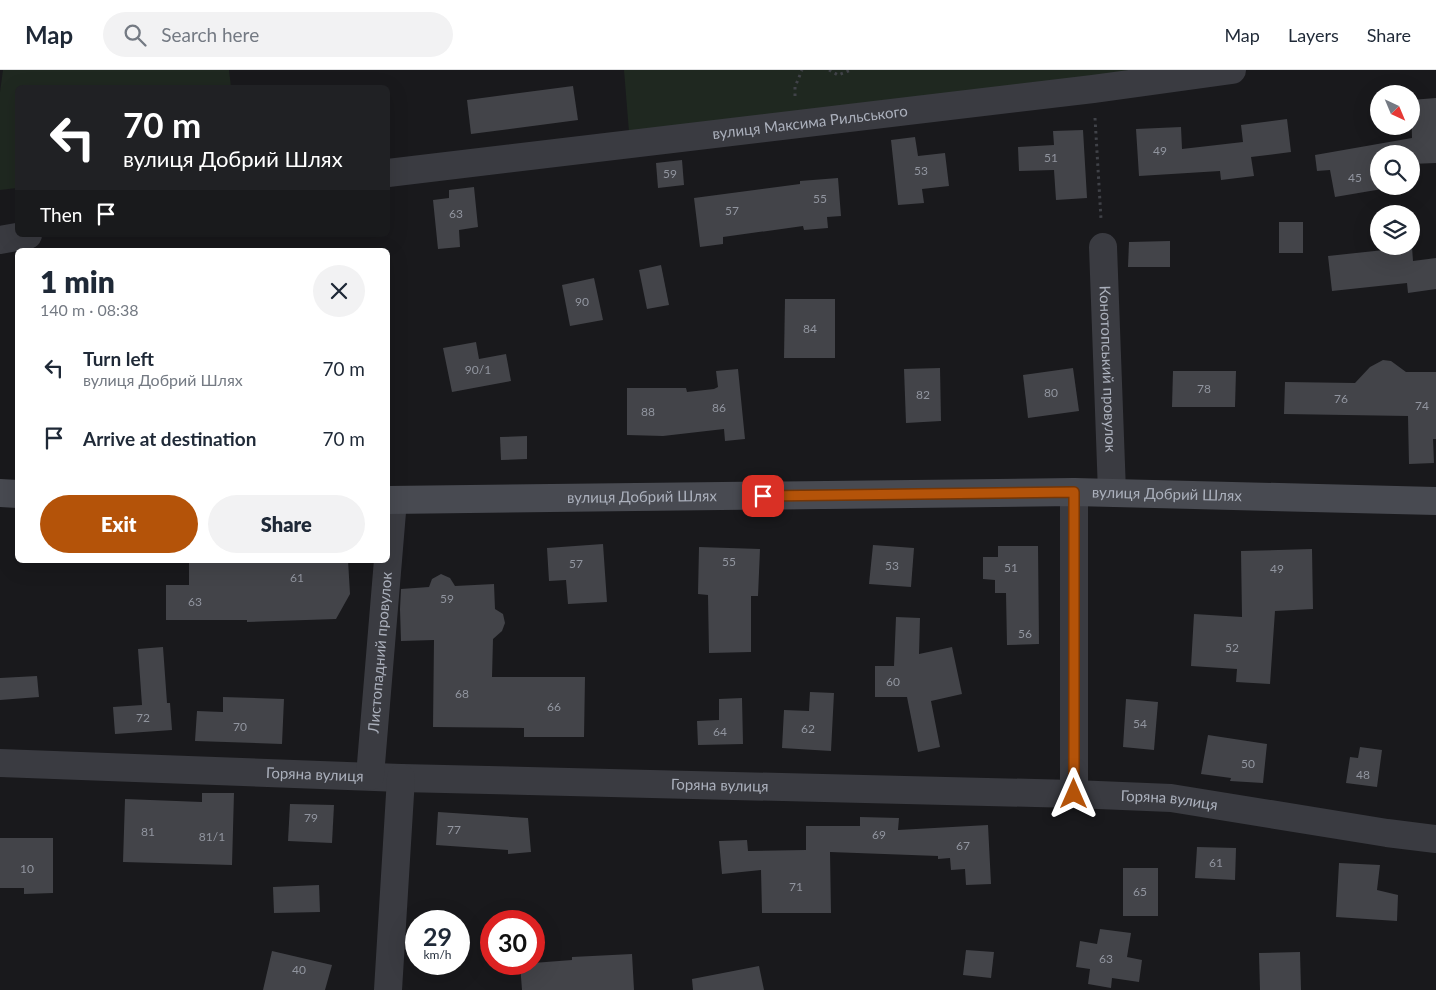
<!DOCTYPE html>
<meta charset="utf-8">
<style>
:root{--surface:#fff;--page:#f2f2f3;--text:#1f2937;--muted:#747a83;--line:#e0e1e3;--accent:#b45309}
body{margin:0;font-family:Lato,sans-serif;background:var(--page);color:var(--text);height:100vh;display:flex;flex-direction:column;font-size:19px;white-space:nowrap}
*{box-sizing:border-box;margin:0}
p{font-size:16px;color:var(--muted)}
.icon{flex:none;width:28px;height:28px;fill:none;stroke:currentColor;stroke-width:2;stroke-linecap:round;stroke-linejoin:round}
.map{position:relative;flex:1;overflow:hidden}
.panel{position:absolute;left:15px;top:178px;width:375px;height:315px;display:flex;flex-direction:column;background:var(--surface);border-radius:8px;box-shadow:0 5px 20px #0002}
.panel>*{flex:none}
.hud{position:absolute;left:15px;top:15px;width:375px;height:152px;border-radius:8px;box-shadow:0 5px 20px #0002;background:#202124;color:#fff;overflow:hidden}
.needle{width:32px;rotate:136deg}
.tools{position:absolute;left:1370px;top:15px;display:grid;gap:10px}
.tools a{display:grid;place-items:center;width:50px;height:50px;border-radius:50%;background:var(--surface);box-shadow:0 5px 20px #0002;font-size:25px}
.speed{position:absolute;left:405px;top:840px;display:flex;gap:10px;font-size:25px;font-weight:700;text-align:center}
.speed>*{display:grid;place-content:center;width:65px;height:65px;border-radius:50%;background:var(--surface);box-shadow:0 5px 20px #0002;line-height:1}
.speed small{font-size:12px;font-weight:400}
.speed .limit{border:8px solid #d22;background:#fff;color:#111}
.pin{position:absolute;display:grid;place-items:center;width:42px;height:42px;color:#fff;margin:-21px;border-radius:10px;box-shadow:0 2px 8px #0006}
.me{position:absolute;width:55px;margin:-28px;rotate:0deg;stroke-linejoin:round;filter:drop-shadow(0 0 4px #0008)}
.turn{display:flex;align-items:center;gap:18px;height:105px;padding:0 25px;font-size:22px}
.turn .icon{width:65px;height:65px;stroke-width:2.5}
.turn b{display:block;font-size:35px;line-height:42px}
.then{display:flex;align-items:center;height:48px;padding:0 25px;background:#0003;gap:10px;font-size:19px}
.round{display:grid;place-items:center;flex:none;width:52px;height:52px;border-radius:26px;background:var(--page)}
.overview{display:flex;align-items:center;justify-content:space-between;height:85px;padding:0 25px}
h1{font-size:30px;font-weight:800;line-height:38px}
.primary-button{display:flex;gap:10px;margin-top:auto;padding:10px 25px}
.primary-button a{flex:1;height:58px;border-radius:30px;background:var(--accent);color:#fff;font-size:20px;font-weight:800;line-height:58px;text-align:center}
.primary-button a+a{background:var(--page);color:var(--text)}
ul{padding:0;list-style:none}
li{display:flex;align-items:center;gap:15px;height:70px;padding:0 25px}
li div{flex:1}
li b{display:block;font-size:19px}
li em{font-style:normal}
header{display:flex;align-items:center;gap:30px;box-sizing:border-box;height:70px;padding:0 25px;background:var(--surface);border-bottom:1px solid var(--line)}
header strong{font-size:24px}
nav{display:flex;gap:28px;margin-inline-start:auto;font-size:18px}
.search{width:350px;height:45px;background:var(--page);display:flex;align-items:center;gap:12px;box-sizing:border-box;padding:0 18px;border-radius:28px;color:var(--muted);font-size:19px}
.map>svg:first-child{display:block}
</style>
<header>
<strong>Map</strong>
<div class="search"><svg class="icon" aria-label="search" viewBox="0 0 24 24"><circle cx="10" cy="10" r="6"/><path d="M15 15l6 6"/></svg>Search here</div>
<nav><a>Map</a><a>Layers</a><a>Share</a></nav>
</header>
<div class="map">
<svg width="1436" height="920" viewBox="0 0 1436 920">
<rect width="100%" height="100%" fill="#19191c"/>
<g fill="#1f2820">
<polygon points="3,0 229,0 231,17 18,18 17,118 0,120 0,22"/>
<polygon points="624,0 1143,0 629,62"/>
</g>
<g fill="#434449">
<polygon points="573,16 578,50 471,64 467,30"/>
<polygon points="1436,28 1436,93 1411,94 1411,84 1379,84 1379,116 1382,116 1382,119 1335,127 1330,100 1317,101 1315,85 1412,68 1411,30"/>
<polygon points="1287,49 1291,82 1251,87 1254,106 1221,110 1220,101 1139,106 1136,59 1181,57 1182,79 1243,72 1241,55"/>
<polygon points="1083,60 1087,128 1056,130 1054,100 1019,101 1018,77 1054,75 1053,61"/>
<polygon points="915,67 918,86 945,83 949,116 922,119 924,133 898,135 891,70"/>
<polygon points="682,90 684,115 658,118 656,93"/>
<polygon points="838,108 841,146 827,147 828,158 804,160 803,156 723,167 723,174 700,177 694,128 800,114 800,111"/>
<polygon points="474,117 478,157 459,160 460,177 438,179 433,130 449,128 449,120"/>
<rect x="1279" y="152" width="24" height="31"/>
<polygon points="1170,171 1170,197 1128,197 1129,172"/>
<polygon points="1412,177 1413,191 1436,188 1436,219 1408,223 1407,213 1332,221 1328,186"/>
<polygon points="661,195 669,235 647,239 639,200"/>
<polygon points="594,208 603,250 570,256 562,215"/>
<polygon points="785,229 835,229 835,288 784,288"/>
<polygon points="476,272 479,289 506,284 511,311 452,322 443,278"/>
<polygon points="1383,290 1391,291 1406,302 1436,302 1436,369 1433,369 1434,393 1409,394 1408,346 1284,344 1285,312 1355,313 1370,297"/>
<polygon points="940,298 941,351 906,353 904,299"/>
<polygon points="1073,298 1079,341 1028,348 1023,305"/>
<polygon points="738,299 745,369 725,371 724,359 663,366 627,365 627,318 686,318 687,322 714,319 718,317 716,301"/>
<polygon points="1173,301 1236,301 1235,337 1172,337"/>
<polygon points="527,366 527,389 501,390 500,367"/>
<polygon points="603,474 607,532 568,534 566,510 549,511 547,478"/>
<polygon points="873,475 914,478 911,517 869,514"/>
<polygon points="998,476 1038,476 1039,574 1007,575 1006,523 995,523 995,510 983,509 983,487 998,487"/>
<polygon points="699,477 760,479 758,526 751,526 751,582 709,583 708,525 698,524"/>
<polygon points="1312,479 1313,539 1275,541 1270,614 1236,612 1237,599 1191,596 1194,544 1242,547 1241,481"/>
<polygon points="189,490 348,490 350,524 336,549 247,552 247,550 166,550 166,515 189,515"/>
<polygon points="441,504 450,508 455,516 494,514 495,539 503,544 505,553 502,561 493,569 492,607 585,607 584,667 524,667 524,658 433,657 434,570 401,571 400,539 401,519 429,517 432,509"/>
<polygon points="896,547 920,548 919,584 952,577 962,624 931,631 940,677 918,682 907,627 875,627 875,596 894,596"/>
<polygon points="163,577 167,633 170,633 172,660 115,664 113,637 142,635 138,579"/>
<polygon points="37,606 39,627 0,630 0,608"/>
<polygon points="810,622 834,623 831,681 782,678 784,640 809,641"/>
<polygon points="223,627 284,629 282,674 195,671 197,641 223,642"/>
<polygon points="742,628 743,674 698,675 697,651 719,650 719,629"/>
<polygon points="1126,629 1158,632 1154,680 1123,677"/>
<polygon points="1208,665 1267,674 1263,713 1230,711 1231,708 1201,704"/>
<polygon points="1360,677 1382,680 1377,717 1346,713 1350,687 1358,688"/>
<polygon points="202,723 234,723 232,795 123,792 125,729 202,732"/>
<polygon points="290,734 334,735 332,773 288,771"/>
<polygon points="438,742 528,748 531,782 508,784 508,780 436,775"/>
<polygon points="860,747 899,748 898,760 988,755 991,814 966,815 965,799 951,800 950,788 938,789 938,786 830,782 831,843 762,843 761,800 722,804 719,771 747,770 748,781 806,780 806,756 860,756"/>
<polygon points="0,768 53,768 53,823 24,824 24,818 0,818"/>
<polygon points="1197,777 1236,778 1235,810 1195,808"/>
<polygon points="1339,793 1380,795 1377,820 1398,825 1397,851 1336,847"/>
<rect x="1123" y="798" width="35" height="48"/>
<polygon points="319,815 320,842 274,843 273,817"/>
<polygon points="1100,859 1131,863 1127,887 1142,890 1139,912 1112,908 1111,918 1088,914 1090,899 1076,897 1080,871 1097,874"/>
<polygon points="966,880 994,882 991,908 963,905"/>
<polygon points="272,881 332,895 325,920 263,920"/>
<polygon points="1300,882 1301,920 1260,920 1259,883"/>
<polygon points="632,884 634,920 522,920 520,894 572,890 572,887"/>
<polygon points="759,896 764,920 693,920 692,909"/>
</g>
<g fill="none" stroke-linecap="round" stroke-linejoin="round">
<g stroke="#404248" stroke-width="3" stroke-dasharray="2.5 4" stroke-linecap="butt">
<polyline points="829,0 838,5 851,0"/>
<polyline points="795,26 795,17 802,0"/>
<polyline points="1095,48 1101,149"/>
</g>
<g stroke="#3a3b41" stroke-width="28">
<path id="s1" d="M 388,103 L 1093,19 L 1232,0"/>
<polyline points="0,170 28,165"/>
<path id="s2" d="M 1103,177 L 1112,422"/>
<path id="s3" d="M 0,693 L 401,708 L 1074,724 L 1171,728 L 1387,763 L 1436,769"/>
<path id="s4" d="M 370,706 L 393,430"/>
<polyline points="1074,724 1074,422"/>
<polyline points="388,920 401,708"/>
</g>
<g stroke="#484a51" stroke-width="28">
<polyline points="0,423 18,424"/>
<path id="s5" d="M 388,430 L 1074,422 L 1436,431"/>
</g>
</g>
<g fill="none" stroke-linecap="round" stroke-linejoin="round">
<g stroke="#753606" stroke-width="12">
<polyline id="route" points="763,426 1074,422 1074,724"/>
</g>
<use href="#route" stroke="#b45309" stroke-width="9"/>
</g>
<g text-anchor="middle" stroke-width="4" stroke-linejoin="round" paint-order="stroke">
<g font-size="12" fill="#91959f">
<text x="1160" y="85">49</text>
<text x="1051" y="92">51</text>
<text x="921" y="105">53</text>
<text x="670" y="108">59</text>
<text x="1355" y="112">45</text>
<text x="820" y="133">55</text>
<text x="732" y="145">57</text>
<text x="456" y="148">63</text>
<text x="582" y="236">90</text>
<text x="810" y="263">84</text>
<text x="478" y="304">90/1</text>
<text x="1204" y="323">78</text>
<text x="1051" y="327">80</text>
<text x="923" y="329">82</text>
<text x="1341" y="333">76</text>
<text x="1422" y="340">74</text>
<text x="719" y="342">86</text>
<text x="648" y="346">88</text>
<text x="729" y="496">55</text>
<text x="576" y="498">57</text>
<text x="892" y="500">53</text>
<text x="1011" y="502">51</text>
<text x="1277" y="503">49</text>
<text x="297" y="512">61</text>
<text x="447" y="533">59</text>
<text x="195" y="536">63</text>
<text x="1025" y="568">56</text>
<text x="1232" y="582">52</text>
<text x="893" y="616">60</text>
<text x="462" y="628">68</text>
<text x="554" y="641">66</text>
<text x="143" y="652">72</text>
<text x="1140" y="658">54</text>
<text x="240" y="661">70</text>
<text x="808" y="663">62</text>
<text x="720" y="666">64</text>
<text x="1248" y="698">50</text>
<text x="1363" y="709">48</text>
<text x="311" y="752">79</text>
<text x="454" y="764">77</text>
<text x="148" y="766">81</text>
<text x="879" y="769">69</text>
<text x="212" y="771">81/1</text>
<text x="963" y="780">67</text>
<text x="1216" y="797">61</text>
<text x="27" y="803">10</text>
<text x="796" y="821">71</text>
<text x="1140" y="826">65</text>
<text x="1106" y="893">63</text>
<text x="299" y="904">40</text>
</g>
<g font-size="15" fill="#abb0bc" stroke="#141417">
<text dy="5" stroke="none"><textPath href="#s1" startOffset="425">вулиця Максима Рильського</textPath></text>
<text dy="5" stroke="none"><textPath href="#s2" startOffset="122">Конотопський провулок</textPath></text>
<text dy="5" stroke="none"><textPath href="#s5" startOffset="779">вулиця Добрий Шлях</textPath></text>
<text dy="5" stroke="none"><textPath href="#s5" startOffset="254">вулиця Добрий Шлях</textPath></text>
<text dy="5" stroke="none"><textPath href="#s4" startOffset="124">Листопадний провулок</textPath></text>
<text dy="5" stroke="none"><textPath href="#s3" startOffset="315">Горяна вулиця</textPath></text>
<text dy="5" stroke="none"><textPath href="#s3" startOffset="720">Горяна вулиця</textPath></text>
<text dy="5" stroke="none"><textPath href="#s3" startOffset="1170">Горяна вулиця</textPath></text>
</g>
</g>
</svg>
<div class="tools">
<a><svg class="needle" viewBox="-14 -14 28 28"><path d="M0-13l5 13h-10z" fill="#e53935"/><path d="M0 13l5-13h-10z" fill="#747a83"/></svg></a>
<a><svg class="icon" aria-label="search" viewBox="0 0 24 24"><circle cx="10" cy="10" r="6"/><path d="M15 15l6 6"/></svg></a>
<a><svg class="icon" aria-label="layers" viewBox="0 0 24 24"><path d="M12 4l9 5-9 5-9-5zM3 14l9 5 9-5"/></svg></a>
</div>
<div class="speed"><div>29<small>km/h</small></div><div class="limit">30</div></div>
<div class="pin" style="left:763px;top:426px;background:#d93025"><svg class="icon" aria-label="arrive" viewBox="0 0 24 24"><path d="M6 21V4h12l-3 4 3 4H6"/></svg></div>
<svg class="me" style="left:1074px;top:724px" viewBox="-20 -20 40 40"><path d="M0-17L14 15 0 8-14 15z" fill="#b45309" stroke="#fff" stroke-width="4"/></svg>
<div class="hud">
<div class="turn"><svg class="icon" aria-label="left" viewBox="0 0 24 24"><path d="M17 20v-9H6M10 6l-5 5 5 5"/></svg><div><b>70 m</b>вулиця Добрий Шлях</div></div>
<div class="then">Then<svg class="icon" aria-label="arrive" viewBox="0 0 24 24"><path d="M6 21V4h12l-3 4 3 4H6"/></svg></div>
</div>
<section class="panel">
<div class="overview"><div><h1>1 min</h1><p>140 m · 08:38</p></div><a class="round"><svg class="icon" aria-label="close" viewBox="0 0 24 24"><path d="M6 6l12 12M18 6L6 18"/></svg></a></div>
<ul>
<li><svg class="icon" aria-label="left" viewBox="0 0 24 24"><path d="M17 20v-9H6M10 6l-5 5 5 5"/></svg><div><b>Turn left</b><p>вулиця Добрий Шлях</p></div><em>70 m</em></li>
<li><svg class="icon" aria-label="arrive" viewBox="0 0 24 24"><path d="M6 21V4h12l-3 4 3 4H6"/></svg><div><b>Arrive at destination</b></div><em>70 m</em></li>
</ul>
<div class="primary-button"><a>Exit</a><a>Share</a></div>
</section>
</div>
